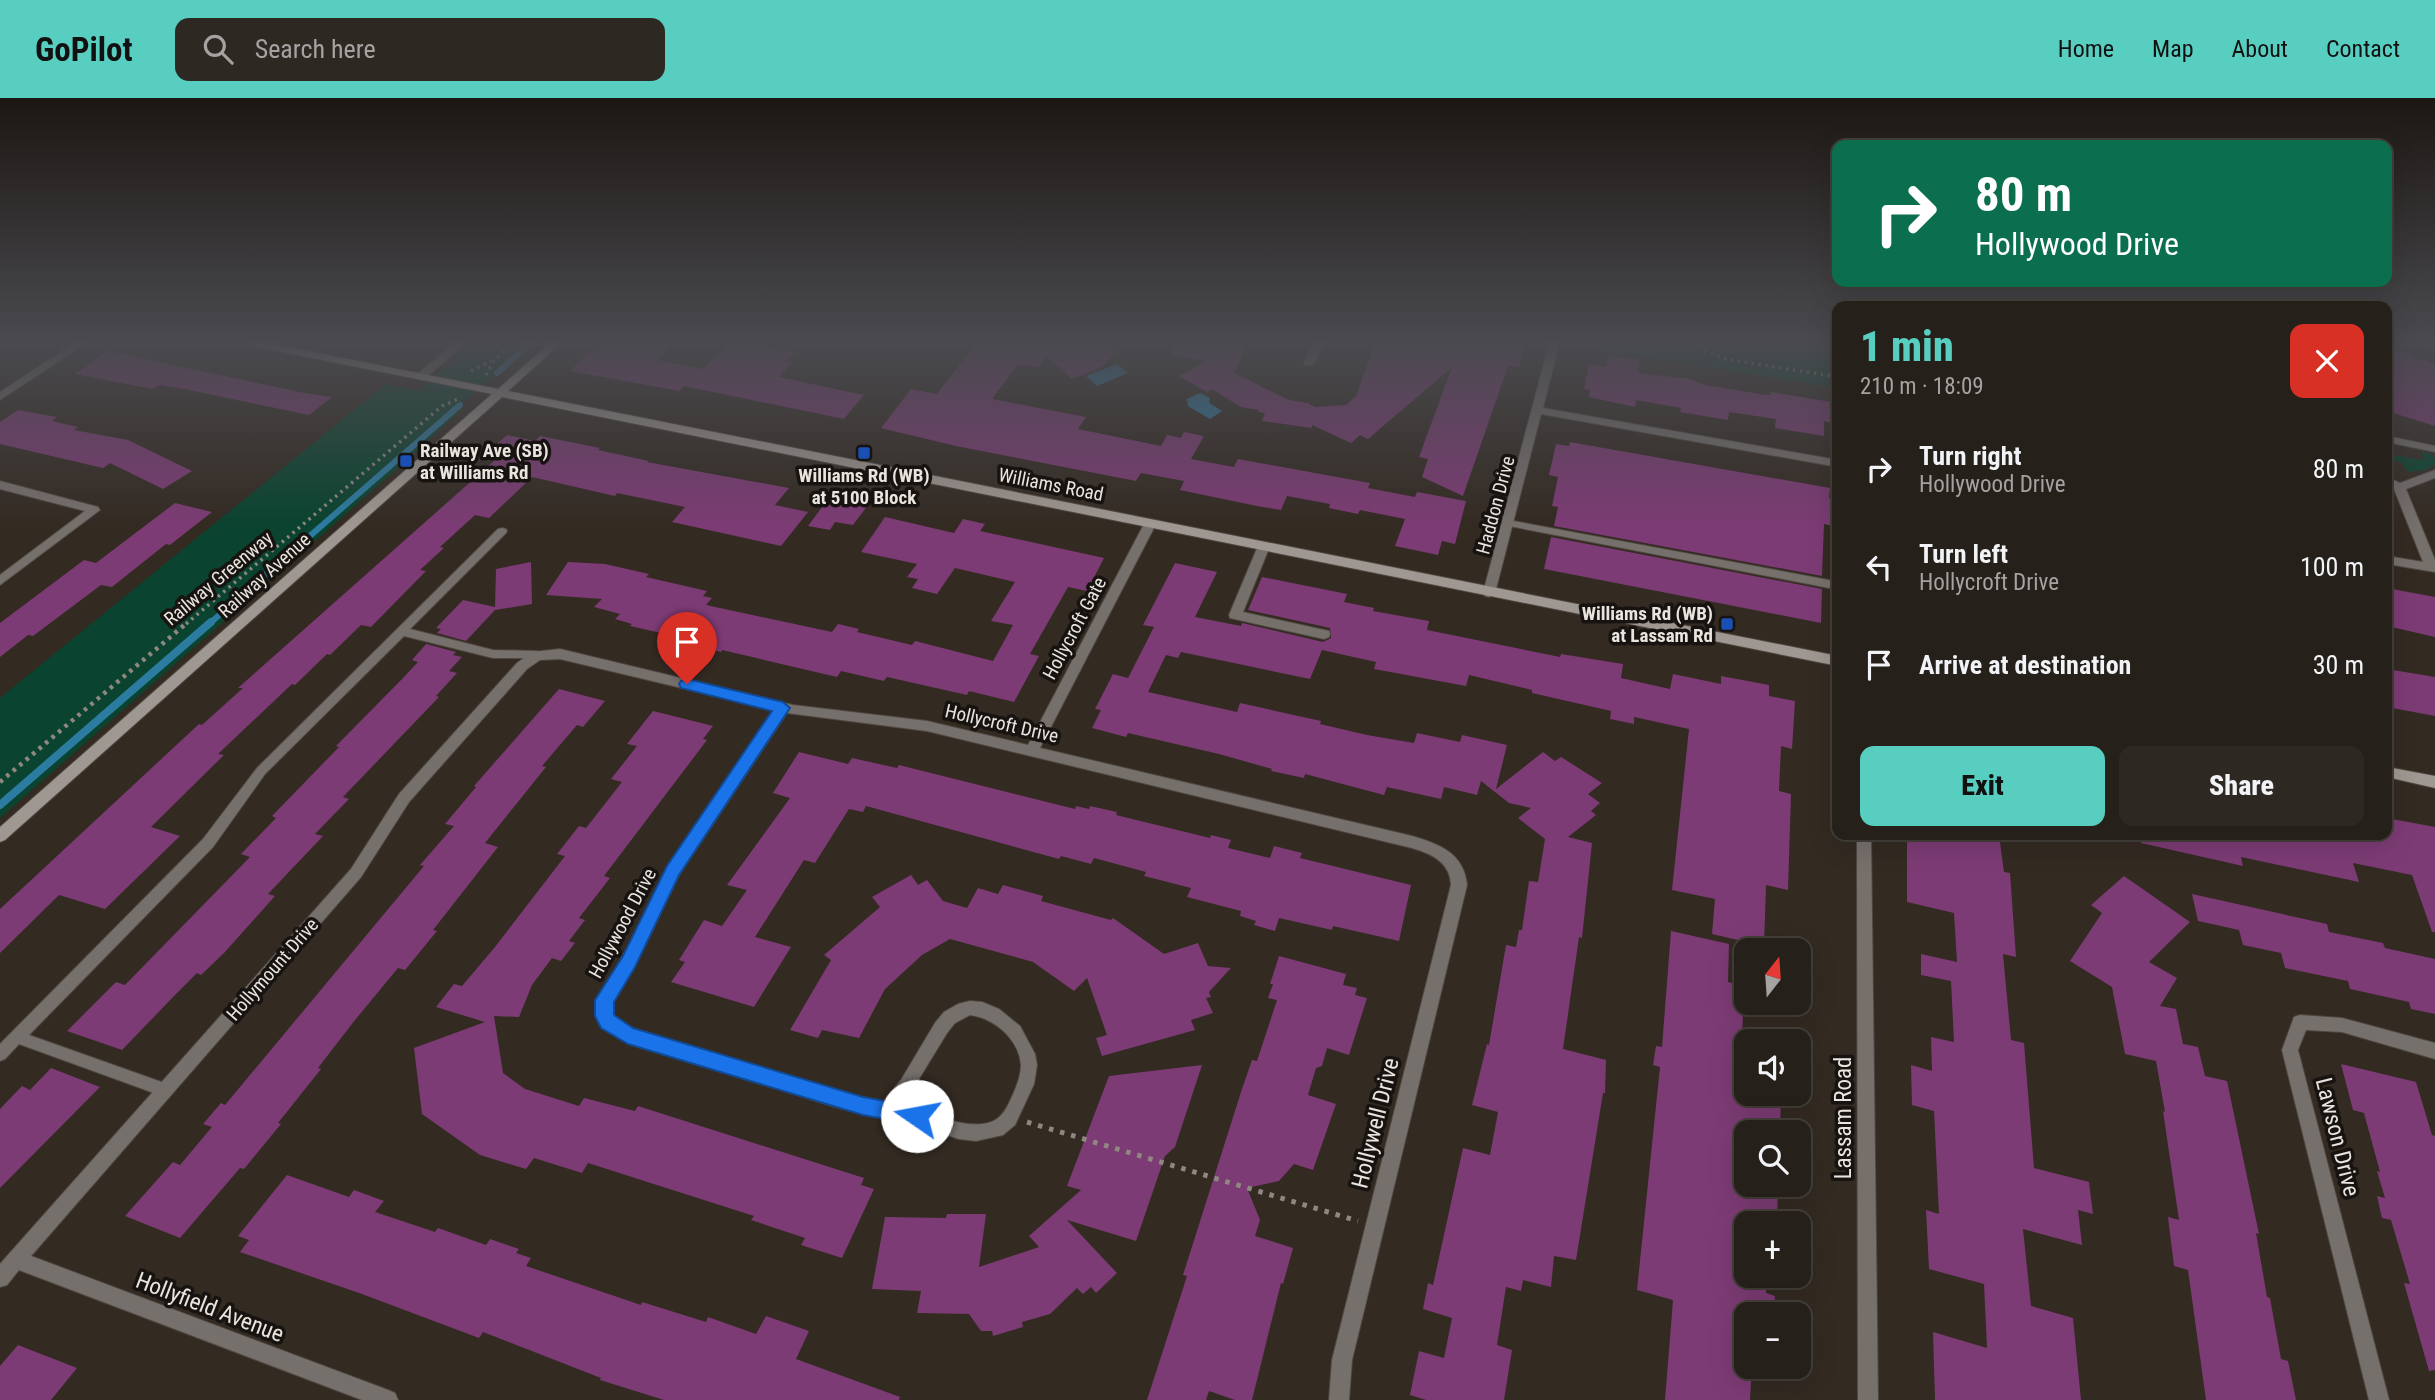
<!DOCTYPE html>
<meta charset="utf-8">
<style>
:root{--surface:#26201a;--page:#2e2823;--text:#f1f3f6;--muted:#a4a3a2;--line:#423e39;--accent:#58cec0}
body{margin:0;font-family:"Roboto Condensed",sans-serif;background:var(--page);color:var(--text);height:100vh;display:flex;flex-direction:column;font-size:26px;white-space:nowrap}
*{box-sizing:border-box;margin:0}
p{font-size:23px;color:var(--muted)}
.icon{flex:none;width:38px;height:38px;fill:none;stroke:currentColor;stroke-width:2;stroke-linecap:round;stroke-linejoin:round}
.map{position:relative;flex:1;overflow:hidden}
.sheet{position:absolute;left:1832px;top:203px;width:560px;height:539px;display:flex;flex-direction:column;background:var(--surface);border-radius:14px;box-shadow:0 7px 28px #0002,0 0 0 2px var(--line)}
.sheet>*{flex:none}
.top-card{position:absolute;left:1832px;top:42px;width:560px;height:147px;border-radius:14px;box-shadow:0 7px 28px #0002,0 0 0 2px var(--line);background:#0b6e4f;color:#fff;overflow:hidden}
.needle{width:46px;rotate:17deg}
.controls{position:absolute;left:1734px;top:840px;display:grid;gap:14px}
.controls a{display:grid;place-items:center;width:77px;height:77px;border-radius:14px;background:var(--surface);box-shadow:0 7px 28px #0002,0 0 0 2px var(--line);font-size:35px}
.pin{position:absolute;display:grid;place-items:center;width:60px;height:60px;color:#fff;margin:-72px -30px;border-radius:50% 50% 50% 0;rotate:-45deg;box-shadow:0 0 7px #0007}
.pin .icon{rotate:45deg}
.me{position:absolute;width:77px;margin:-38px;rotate:282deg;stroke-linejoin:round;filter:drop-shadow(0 0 5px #0008)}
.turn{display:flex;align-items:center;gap:24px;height:147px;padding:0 28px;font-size:32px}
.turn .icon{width:91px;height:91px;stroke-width:2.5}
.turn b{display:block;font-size:49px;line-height:60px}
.round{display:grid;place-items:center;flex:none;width:74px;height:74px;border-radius:14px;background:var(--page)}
.overview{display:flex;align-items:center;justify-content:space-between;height:119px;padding:0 28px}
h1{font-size:42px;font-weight:800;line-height:52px;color:var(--accent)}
.primary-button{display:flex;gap:14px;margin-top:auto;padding:14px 28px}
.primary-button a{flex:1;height:80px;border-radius:14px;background:var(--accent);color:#111;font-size:28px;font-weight:800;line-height:80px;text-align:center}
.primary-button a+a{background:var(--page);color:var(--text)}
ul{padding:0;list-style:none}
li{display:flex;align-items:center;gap:21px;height:98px;padding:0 28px}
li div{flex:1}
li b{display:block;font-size:26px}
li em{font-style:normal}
header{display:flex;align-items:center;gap:42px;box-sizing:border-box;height:98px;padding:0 35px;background:var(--accent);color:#111}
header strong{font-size:33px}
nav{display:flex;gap:38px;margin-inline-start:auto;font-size:24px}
.search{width:490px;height:63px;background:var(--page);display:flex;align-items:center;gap:18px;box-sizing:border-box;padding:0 24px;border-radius:14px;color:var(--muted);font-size:26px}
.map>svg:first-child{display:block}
</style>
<header>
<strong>GoPilot</strong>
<div class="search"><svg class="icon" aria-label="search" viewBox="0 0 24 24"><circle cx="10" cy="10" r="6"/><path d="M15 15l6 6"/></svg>Search here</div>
<nav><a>Home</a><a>Map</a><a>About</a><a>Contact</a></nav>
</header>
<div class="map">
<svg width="2435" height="1302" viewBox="0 0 2435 1302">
<rect width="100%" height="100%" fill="#332a22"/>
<g fill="#0a432f">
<polygon points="474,246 531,246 460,307 461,312 406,363 0,720 0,600 386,286 418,293"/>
<polygon points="1837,246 1837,290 1568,247 1568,246"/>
<polygon points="2422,353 2431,356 2435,362 2434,367 2426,372 2408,374 2401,364 2387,361 2387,356 2423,362"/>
</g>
<g fill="#2c7ba0">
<polygon points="1117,266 1128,275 1097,288 1086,278"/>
<polygon points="1200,295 1210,300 1209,305 1222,313 1210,321 1188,308 1187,301"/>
</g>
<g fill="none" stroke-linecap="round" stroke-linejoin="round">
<g stroke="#2c7ba0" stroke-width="6">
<polyline points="497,275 530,246"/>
<polyline points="209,526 460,307"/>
</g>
<polyline stroke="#2c7ba0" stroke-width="8" points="0,707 211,524"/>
</g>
<g fill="#7c3b74">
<polygon points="599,246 673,246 657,262 703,271 725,249 755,246 795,254 786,263 793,264 779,279 864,297 844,321 684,288 679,293 570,273"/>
<polygon points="976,246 1033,246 1055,250 1056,246 1122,246 1102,269 1072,281 1046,258 1038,270 1018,266 992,301 1086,319 1078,331 1161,348 1167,337 1181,340 1184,334 1204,338 1191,361 1234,369 1238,361 1370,385 1368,390 1415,399 1417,394 1466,403 1455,446 1442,443 1438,457 1395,448 1405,421 1360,412 1358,416 1329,410 1330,406 1287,398 1281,412 1257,408 1180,392 1184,383 1141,375 1136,383 956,348 881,330 911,291 937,296"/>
<polygon points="1174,246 1248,246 1234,275 1289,302 1308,305 1315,309 1346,307 1356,298 1375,246 1524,246 1519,269 1508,268 1463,398 1422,379 1428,361 1419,359 1452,269 1368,341 1360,337 1351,345 1312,327 1312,330 1262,323 1265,315 1258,314 1259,312 1241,309 1212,291 1207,294 1179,278 1206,263 1173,257"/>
<polygon points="2387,252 2409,255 2411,260 2428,263 2435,267 2435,328 2387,313"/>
<polygon points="108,253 299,294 332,299 309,317 185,291 160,287 153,291 75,276"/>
<polygon points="1610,257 1640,262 1638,275 1691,281 1705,287 1760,296 1770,297 1771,294 1838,305 1838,326 1824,323 1824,338 1775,330 1776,321 1729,314 1728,322 1680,314 1681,310 1636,302 1635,309 1589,299 1590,292 1584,291 1589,267 1606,269"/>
<polygon points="18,312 57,319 52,323 78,329 74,332 128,342 192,373 163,391 110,365 103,370 0,346 0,324"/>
<polygon points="507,337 535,343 540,338 600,350 598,352 649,363 647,364 789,390 775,407 808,414 781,448 672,424 685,409 617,395 615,398 532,379 489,420 475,417 440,449 444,450 420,472 426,473 371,529 361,527 330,557 327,556 295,587 292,586 218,656 224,657 151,729 180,738 105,811 59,797 0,855 0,811 199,626 202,627 243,590 238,590 494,363 481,360"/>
<polygon points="1570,344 1830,390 1829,400 1838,402 1838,429 1824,426 1822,478 1554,428 1558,409 1552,408 1558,379 1549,377 1556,346 1569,348"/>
<polygon points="840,402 868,407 853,427 835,424 830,432 808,428 825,405 836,407"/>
<polygon points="175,405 212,414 170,447 166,446 112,489 101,487 33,538 28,537 0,559 0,525 84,462 96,465"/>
<polygon points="885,419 954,435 963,421 985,426 980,433 1104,460 1087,493 1068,489 1030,556 1039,558 1014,604 969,593 967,597 887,579 884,583 841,573 837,579 722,552 721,554 694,547 697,543 630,528 632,526 615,521 620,516 594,509 602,501 546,497 568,464 605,466 649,476 646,479 707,493 703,498 712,500 706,507 832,534 838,526 859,531 857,534 912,547 915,543 993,563 1013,527 991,523 1015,484 955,470 937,496 912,490 918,481 907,479 917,466 861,454"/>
<polygon points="1551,439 1822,491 1821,525 1544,471"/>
<polygon points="531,464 532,506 495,512 466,543 437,535 441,531 436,530 463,502 495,509 496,471"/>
<polygon points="1175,465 1217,474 1195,519 1241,528 1242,525 1323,544 1331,540 1330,530 1248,512 1262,479 1347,496 1344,504 1374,510 1373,513 1429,523 1427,532 1560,559 1561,556 1623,566 1621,580 1670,591 1673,576 1721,586 1721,578 1769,587 1769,598 1795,603 1792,651 1781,648 1779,693 1791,696 1788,792 1766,787 1764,848 1712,836 1715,801 1672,792 1689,631 1634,619 1634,626 1610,621 1611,613 1532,595 1532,592 1469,577 1466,588 1374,571 1376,564 1322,552 1310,581 1181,554 1178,560 1166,557 1148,594 1237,614 1240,605 1321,623 1320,626 1367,637 1414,645 1417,635 1460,644 1462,637 1507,647 1496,691 1543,654 1555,663 1561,659 1602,685 1588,696 1600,705 1591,713 1596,717 1568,739 1592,745 1582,840 1579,839 1563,951 1606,962 1605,995 1603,995 1576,1162 1554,1158 1551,1189 1523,1182 1521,1193 1506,1189 1497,1247 1512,1252 1504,1302 1426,1302 1410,1297 1419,1253 1444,1260 1452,1220 1423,1211 1428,1185 1433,1187 1463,1050 1490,1057 1498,1014 1472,1007 1487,946 1489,947 1506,847 1516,849 1519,832 1522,832 1529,783 1538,784 1545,741 1518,720 1531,710 1509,705 1481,683 1477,697 1444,689 1441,701 1387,689 1384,697 1305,676 1304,680 1271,673 1272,671 1219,656 1128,635 1126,639 1092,630 1101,612 1095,611 1113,576 1128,580 1154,529 1143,527"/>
<polygon points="2387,490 2435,499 2435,539 2387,528"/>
<polygon points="426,546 456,554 453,557 462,559 449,573 457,575 436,598 439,599 343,699 349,701 315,736 323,738 268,796 275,798 224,855 201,877 197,875 176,896 122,952 67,933 116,884 125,887 250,759 241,756 276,720 272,718 339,649 336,648 404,579 418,564 412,562"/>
<polygon points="2387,571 2435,579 2435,618 2387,609"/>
<polygon points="559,591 605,603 583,629 577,627 542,668 546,669 485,745 498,749 433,832 437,833 405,872 398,870 355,922 318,970 321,971 278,1025 281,1026 244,1071 240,1070 180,1140 125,1118 173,1064 180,1067 212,1029 203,1026 221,1005 225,1007 424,768 420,767 454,728 445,726 476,689 474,688"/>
<polygon points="653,613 713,628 703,641 707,642 604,778 610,780 579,820 585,822 569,843 575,845 561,863 552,860 532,887 519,919 494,918 503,975 525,991 579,1008 584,1000 635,1013 638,1008 864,1080 861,1087 874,1091 842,1160 801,1147 805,1140 751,1122 754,1118 588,1065 582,1075 534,1060 526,1071 480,1057 422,1016 414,950 485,924 436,909 454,886 462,888 495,849 565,758 557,756 579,728 586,730 622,684 611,681 637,648 627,646"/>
<polygon points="799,654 848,666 852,660 897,670 899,667 1075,711 1076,708 1089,711 1090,708 1117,714 1116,717 1210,740 1211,737 1231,742 1228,750 1270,760 1274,748 1302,755 1300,760 1411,787 1399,843 1333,828 1332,832 1279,820 1275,833 1254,827 1256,823 1240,818 1241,813 1187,799 1191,790 1144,778 1146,774 1094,760 1091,766 1061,758 1059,761 866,708 863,714 849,711 815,765 804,762 755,839 791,849 754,909 671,884 685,864 679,862 704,822 722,828 747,792 727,787 790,700 773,695"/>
<polygon points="2387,720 2435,729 2435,834 2432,834 2412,777 2353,765 2359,784 2241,759 2243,768 2141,745 2142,737 2387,737"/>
<polygon points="1907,737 1999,737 2004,774 2010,775 2016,859 2003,856 2011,942 2024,945 2034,1070 2089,1084 2093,1116 2078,1112 2082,1147 2023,1131 2031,1208 2073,1220 2081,1302 1935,1302 1933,1234 1987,1250 1984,1186 1929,1171 1926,1112 1939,1116 1934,1013 1912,1007 1911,967 1932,973 1931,939 1954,944 1951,883 1921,877 1921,856 1957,864 1954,815 1907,804"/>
<polygon points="911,777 918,787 927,782 943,803 967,810 978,790 998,796 1003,787 1043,798 1041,803 1111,822 1113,820 1164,856 1198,845 1208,868 1231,870 1209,894 1211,899 1206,900 1213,915 1191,922 1195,932 1102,958 1096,940 1107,937 1087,880 1074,893 1033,864 950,841 922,857 885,891 859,940 822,932 818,940 790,932 831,862 824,857 880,809 872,799"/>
<polygon points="2124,778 2190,824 2149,864 2177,880 2160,908 2176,911 2183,946 2198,949 2205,978 2227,983 2259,1136 2256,1135 2267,1199 2270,1200 2281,1261 2288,1263 2296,1302 2206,1302 2188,1172 2174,1168 2168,1119 2179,1122 2163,1013 2165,1014 2156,963 2125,956 2112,889 2070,863 2102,815 2091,807"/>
<polygon points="2192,796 2327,826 2329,834 2383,845 2385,850 2435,861 2435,916 2411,911 2409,904 2350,891 2348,883 2285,870 2281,855 2243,847 2239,832 2198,823"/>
<polygon points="1671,833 1729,846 1728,884 1746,889 1746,917 1743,916 1741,959 1746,961 1746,996 1781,996 1780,1034 1750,1029 1750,1034 1746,1034 1746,1087 1778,1087 1777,1125 1746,1125 1746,1181 1766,1187 1766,1195 1775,1198 1774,1216 1746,1216 1746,1269 1752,1269 1750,1302 1665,1302 1673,1202 1637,1192 1660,969 1653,967 1656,948 1662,949"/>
<polygon points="1279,858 1346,876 1343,887 1357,890 1355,897 1367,900 1349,957 1327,950 1322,968 1316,970 1308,997 1336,1006 1313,1072 1294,1066 1279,1083 1247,1090 1260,1122 1255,1138 1293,1150 1283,1186 1281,1185 1252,1302 1235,1302 1209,1293 1206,1302 1147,1302 1187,1178 1183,1177 1241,994 1252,962 1257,963 1277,902 1268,900 1273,886 1270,886"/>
<polygon points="2341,966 2416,984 2432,1037 2435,1038 2435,1272 2429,1273 2404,1185 2410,1186 2391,1122 2382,1120 2377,1098 2385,1100 2377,1073 2380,1074 2364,1015 2353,1012"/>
<polygon points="1202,967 1175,1049 1165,1058 1136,1143 1067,1122 1117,1175 1096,1195 1091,1189 1083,1196 1077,1190 1050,1216 1022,1224 1023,1229 993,1238 992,1233 981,1233 969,1216 917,1215 921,1193 872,1191 885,1119 946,1120 947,1116 986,1116 979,1169 1039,1149 1029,1138 1081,1092 1067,1088 1109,978"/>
<polygon points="51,970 100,989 0,1090 0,1011 22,988 30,992"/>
<polygon points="287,1077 349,1099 354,1092 384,1103 375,1114 435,1134 438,1130 486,1147 490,1141 519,1151 516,1155 531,1160 526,1168 641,1207 642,1204 706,1224 708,1219 756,1236 766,1218 809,1233 796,1261 900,1299 899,1302 664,1302 600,1282 601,1280 483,1234 479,1240 362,1196 240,1154 249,1142 238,1138"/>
<polygon points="18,1247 77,1270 51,1302 0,1302 0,1268"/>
</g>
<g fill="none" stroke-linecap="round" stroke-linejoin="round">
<g stroke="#504840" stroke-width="2">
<g id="lane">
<polygon points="1508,422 1829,482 1834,486 1829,490 1504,427 1503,425"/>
<polygon points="502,430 506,431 507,433 506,435 410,531 493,552 537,553 543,557 541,560 493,560 404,538 265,676 213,749 29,937 170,987 172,992 170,997 165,999 19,946 5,961 0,963 0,946 203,741 257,670 498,431"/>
</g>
</g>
<g stroke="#504840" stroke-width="2">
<g id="street">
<polygon points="73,246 85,246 0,302 0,294"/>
<polygon points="454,246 465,246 424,281 416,281 416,277"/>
<polygon points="1313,246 1323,246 1313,267 1305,267 1304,265"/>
<polygon points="1549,246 1559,246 1543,310 1838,362 1838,369 1541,316 1495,495 1489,499 1485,498 1483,495"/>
<polygon points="2387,338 2435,348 2435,354 2387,344"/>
<polygon points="2435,372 2435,380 2406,391 2435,462 2435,474 2387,466 2387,458 2423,464 2394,391 2387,388 2387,379 2400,385"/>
<polygon points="0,383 98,409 100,412 0,487 0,477 85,413 0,391"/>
<path d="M 1150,422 L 1156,426 L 1040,650 L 1412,738 C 1439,746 1464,755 1467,787 L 1352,1262 L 1349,1302 L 1329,1302 L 1332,1262 L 1451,787 C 1450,764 1432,756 1412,750 L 927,633 L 787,615 L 679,777 L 635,868 L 613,903 L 613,918 L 633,931 L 803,984 L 883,1004 L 901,982 L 935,925 L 944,914 L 958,906 L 970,903 L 982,904 L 999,911 L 1020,928 L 1035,956 L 1037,967 L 1034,986 L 1015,1027 L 1003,1037 L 976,1043 L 959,1041 L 909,1024 L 868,1017 L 832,1008 L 628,944 L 602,929 L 597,918 L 597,902 L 599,897 L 623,858 L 668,769 L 774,612 L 560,561 L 540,562 L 527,571 L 409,704 L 361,779 L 31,1158 L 388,1292 L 395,1295 L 398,1302 L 362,1302 L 19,1172 L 7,1187 L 0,1189 L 0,1166 L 351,771 L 399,696 L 517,565 L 532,554 L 560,551 L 793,607 L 927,623 L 1028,647 L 1144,426 ZM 970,917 C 994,920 1019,941 1021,967 C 1021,979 1015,992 1010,1003 C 1004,1016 997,1025 982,1026 C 956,1029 929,1012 903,1007 L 947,935 L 955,925 Z"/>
<polygon points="1264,444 1270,448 1243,514 1329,533 1330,536 1329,539 1324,541 1230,520 1229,517 1258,448"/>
<polygon points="1857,737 1871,737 1878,1302 1858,1302"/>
<polygon points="2300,917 2342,920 2435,945 2435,961 2342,934 2306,932 2298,952 2389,1302 2369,1302 2282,952 2294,919"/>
</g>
</g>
<g stroke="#504840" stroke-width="2">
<g id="secondary">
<polygon points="252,246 273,246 498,291 549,246 560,246 508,293 1838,558 1838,568 502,299 5,742 0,744 0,729 492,296 257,249"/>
<polygon points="2387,669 2435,678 2435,690 2387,679"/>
</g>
</g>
<g stroke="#8f8780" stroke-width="3.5" stroke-dasharray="2.5 4.5" stroke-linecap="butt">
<polyline points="1702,246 1706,254 1726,261 1838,279"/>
<polyline points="471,273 495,261"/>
<polyline points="486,277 495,261 512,246"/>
<polyline points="186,526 442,308 458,301"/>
</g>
<polyline stroke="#8f8780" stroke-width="4.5" stroke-dasharray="3.5 5" stroke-linecap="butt" points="0,684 188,524"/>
<polyline stroke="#8f8780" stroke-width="5" stroke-dasharray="4.5 7" stroke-linecap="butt" points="1027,1024 1358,1123"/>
<use href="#lane" fill="#76706d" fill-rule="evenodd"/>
<use href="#street" fill="#76706d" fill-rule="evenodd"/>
<use href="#secondary" fill="#9f9791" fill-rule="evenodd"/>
</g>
<linearGradient id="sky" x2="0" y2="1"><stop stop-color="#1c1713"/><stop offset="0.57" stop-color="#4a4a4f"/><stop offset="1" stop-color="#4a4a4f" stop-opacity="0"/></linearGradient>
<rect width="2435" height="428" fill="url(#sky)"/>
<polygon fill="#1a73e8" stroke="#114b97" stroke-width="2" points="687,581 783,604 790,610 679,777 635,869 614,904 614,917 633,930 863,999 917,1009 924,1011 927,1018 924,1024 917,1027 863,1017 628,946 601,930 595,918 595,902 623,858 667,768 772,613 681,590 679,586 681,583"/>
<g fill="#1a4fb4" stroke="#171310" stroke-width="2.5">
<rect x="857" y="348" width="14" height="14" rx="3.5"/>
<rect x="399" y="356" width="14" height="14" rx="3.5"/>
<rect x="1720" y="519" width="14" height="14" rx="3.5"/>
</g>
<g text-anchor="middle" stroke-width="7" stroke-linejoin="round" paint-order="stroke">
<g font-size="19" font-weight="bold" fill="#eae4de" stroke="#171310" text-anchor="start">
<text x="420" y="359">Railway Ave (SB)<tspan x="420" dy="22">at Williams Rd</tspan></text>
<text x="864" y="384" text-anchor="middle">Williams Rd (WB)<tspan x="864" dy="22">at 5100 Block</tspan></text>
<text x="1713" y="522" text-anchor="end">Williams Rd (WB)<tspan x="1713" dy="22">at Lassam Rd</tspan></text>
</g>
<g font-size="19" fill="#eae4de" stroke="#171310">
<text transform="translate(1051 386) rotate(11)" y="7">Williams Road</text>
<text transform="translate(1495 407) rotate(-75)" y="7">Haddon Drive</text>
<text transform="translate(264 477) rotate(-42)" y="7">Railway Avenue</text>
<text transform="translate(218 480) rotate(-40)" y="7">Railway Greenway</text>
<text transform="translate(1074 530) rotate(-62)" y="7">Hollycroft Gate</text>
<text transform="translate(1002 625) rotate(13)" y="7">Hollycroft Drive</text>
<text transform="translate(622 825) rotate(-62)" y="7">Hollywood Drive</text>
<text transform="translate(272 871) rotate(-49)" y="7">Hollymount Drive</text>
</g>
<g font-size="23" fill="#eae4de" stroke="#171310">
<text transform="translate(1843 1020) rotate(-90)" y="8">Lassam Road</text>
<text transform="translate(1375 1025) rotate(-76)" y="8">Hollywell Drive</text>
<text transform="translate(2338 1039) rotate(76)" y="8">Lawson Drive</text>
<text transform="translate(210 1209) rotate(21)" y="8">Hollyfield Avenue</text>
</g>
</g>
</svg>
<div class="controls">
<a><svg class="needle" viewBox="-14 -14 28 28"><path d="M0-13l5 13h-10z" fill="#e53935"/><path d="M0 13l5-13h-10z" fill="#a4a3a2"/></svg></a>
<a><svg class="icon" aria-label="sound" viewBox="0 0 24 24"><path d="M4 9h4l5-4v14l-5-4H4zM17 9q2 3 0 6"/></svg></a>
<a><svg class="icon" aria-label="search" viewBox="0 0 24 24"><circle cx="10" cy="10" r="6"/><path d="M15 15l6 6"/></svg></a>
<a>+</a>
<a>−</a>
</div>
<div class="pin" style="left:687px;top:586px;background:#d93025"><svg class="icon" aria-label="arrive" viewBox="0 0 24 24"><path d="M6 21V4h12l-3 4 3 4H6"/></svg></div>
<svg class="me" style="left:917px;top:1018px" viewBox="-20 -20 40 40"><circle r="19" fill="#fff"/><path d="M0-13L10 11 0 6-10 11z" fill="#1a73e8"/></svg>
<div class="top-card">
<div class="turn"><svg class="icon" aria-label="right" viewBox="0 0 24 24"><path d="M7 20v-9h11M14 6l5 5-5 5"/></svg><div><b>80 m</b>Hollywood Drive</div></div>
</div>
<section class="sheet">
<div class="overview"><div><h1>1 min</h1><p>210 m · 18:09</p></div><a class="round" style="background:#d93025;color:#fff"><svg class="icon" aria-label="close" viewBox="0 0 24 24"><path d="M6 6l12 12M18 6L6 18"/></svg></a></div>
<ul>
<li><svg class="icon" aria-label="right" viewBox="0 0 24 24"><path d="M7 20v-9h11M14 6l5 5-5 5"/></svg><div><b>Turn right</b><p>Hollywood Drive</p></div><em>80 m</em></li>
<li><svg class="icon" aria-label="left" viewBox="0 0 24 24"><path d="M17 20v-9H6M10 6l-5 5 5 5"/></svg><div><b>Turn left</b><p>Hollycroft Drive</p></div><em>100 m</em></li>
<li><svg class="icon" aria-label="arrive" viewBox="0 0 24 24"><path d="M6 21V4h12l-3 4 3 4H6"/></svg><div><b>Arrive at destination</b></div><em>30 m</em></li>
</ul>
<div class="primary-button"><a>Exit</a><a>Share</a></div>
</section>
</div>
